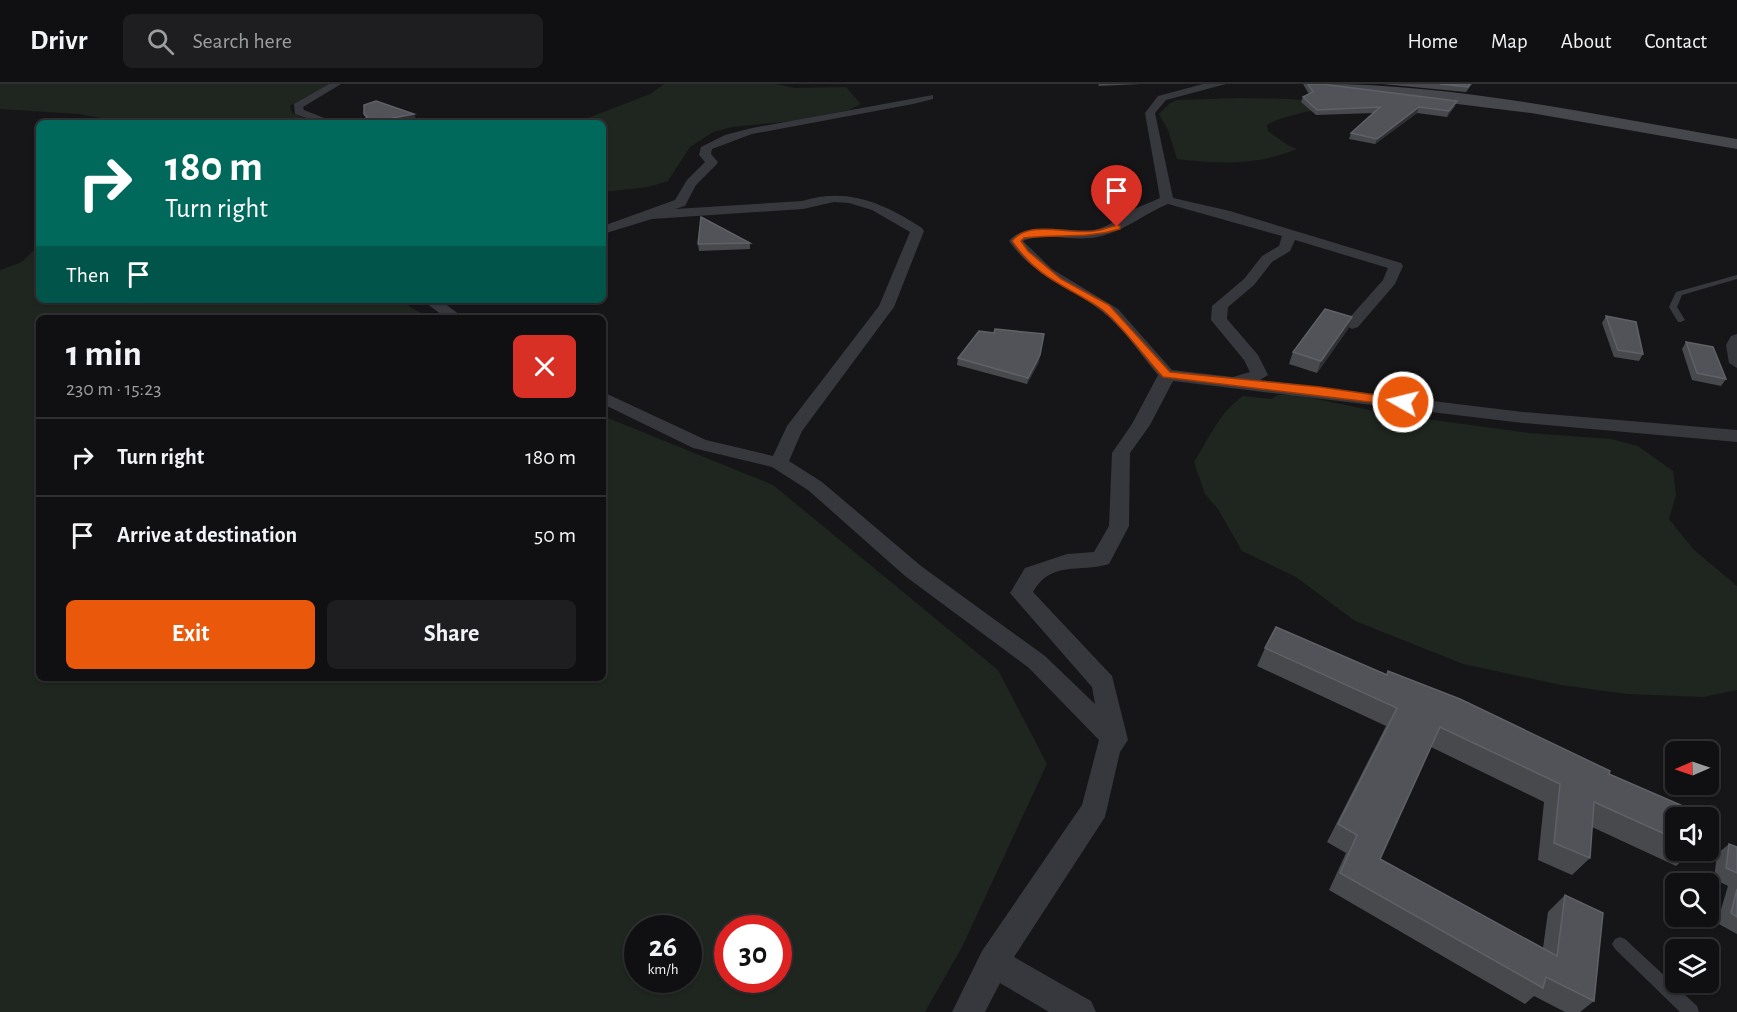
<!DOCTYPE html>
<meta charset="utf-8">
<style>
:root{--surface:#101012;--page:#1e1e20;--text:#f1f3f6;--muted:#9c9d9f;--line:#303032;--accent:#ea580c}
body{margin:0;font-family:"Alegreya Sans",sans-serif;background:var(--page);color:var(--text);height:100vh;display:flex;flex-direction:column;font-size:22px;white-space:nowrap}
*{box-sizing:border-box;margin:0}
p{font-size:20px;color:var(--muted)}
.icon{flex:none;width:33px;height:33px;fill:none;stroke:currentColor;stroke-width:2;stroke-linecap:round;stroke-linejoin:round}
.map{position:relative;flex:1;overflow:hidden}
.panel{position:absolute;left:36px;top:231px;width:570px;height:366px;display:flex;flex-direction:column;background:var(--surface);border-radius:9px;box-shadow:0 2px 4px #0004,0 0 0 2px var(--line)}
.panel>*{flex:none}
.hud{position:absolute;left:36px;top:36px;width:570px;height:183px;border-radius:9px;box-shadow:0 2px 4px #0004,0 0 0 2px var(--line);background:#00695c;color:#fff;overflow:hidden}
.needle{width:39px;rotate:268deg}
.fabs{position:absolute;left:1665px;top:657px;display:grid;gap:12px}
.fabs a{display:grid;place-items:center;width:54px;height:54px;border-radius:9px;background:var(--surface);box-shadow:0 2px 4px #0004,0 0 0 2px var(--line);font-size:30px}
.speed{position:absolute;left:624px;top:831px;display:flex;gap:12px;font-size:30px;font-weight:700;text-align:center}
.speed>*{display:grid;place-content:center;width:78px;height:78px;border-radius:50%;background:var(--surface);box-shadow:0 2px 4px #0004,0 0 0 2px var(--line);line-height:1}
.speed small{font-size:15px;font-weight:400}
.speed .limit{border:9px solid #d22;background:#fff;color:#111}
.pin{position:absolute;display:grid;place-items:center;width:51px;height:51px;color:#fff;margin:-62px -26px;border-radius:50% 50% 50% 0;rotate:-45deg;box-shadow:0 0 6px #0007}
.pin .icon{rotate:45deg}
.me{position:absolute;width:66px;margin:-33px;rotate:278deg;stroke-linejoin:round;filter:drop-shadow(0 0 4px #0008)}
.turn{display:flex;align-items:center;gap:21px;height:126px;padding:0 30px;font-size:27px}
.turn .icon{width:78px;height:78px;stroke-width:2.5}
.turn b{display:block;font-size:42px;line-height:51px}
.then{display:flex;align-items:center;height:57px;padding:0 30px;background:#0003;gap:12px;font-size:22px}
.round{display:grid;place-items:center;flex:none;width:63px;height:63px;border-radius:9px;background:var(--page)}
.summary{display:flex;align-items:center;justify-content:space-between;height:102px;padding:0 30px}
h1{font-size:36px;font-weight:600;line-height:45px}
.button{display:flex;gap:12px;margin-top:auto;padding:12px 30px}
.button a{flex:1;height:69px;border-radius:9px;background:var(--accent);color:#fff;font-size:24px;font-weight:600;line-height:69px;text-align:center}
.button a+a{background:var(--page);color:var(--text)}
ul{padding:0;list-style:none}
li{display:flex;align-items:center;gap:18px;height:78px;padding:0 30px;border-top:2px solid var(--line)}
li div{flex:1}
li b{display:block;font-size:22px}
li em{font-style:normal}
header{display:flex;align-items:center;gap:36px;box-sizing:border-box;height:84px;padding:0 30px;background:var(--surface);border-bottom:2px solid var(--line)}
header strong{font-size:28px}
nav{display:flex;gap:33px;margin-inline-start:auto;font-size:21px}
.search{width:420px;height:54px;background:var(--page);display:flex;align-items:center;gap:15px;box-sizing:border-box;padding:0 21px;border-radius:9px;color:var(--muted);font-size:22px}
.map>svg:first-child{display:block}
</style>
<header>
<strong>Drivr</strong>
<div class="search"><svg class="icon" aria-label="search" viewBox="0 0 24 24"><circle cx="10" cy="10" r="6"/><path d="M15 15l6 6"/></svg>Search here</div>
<nav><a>Home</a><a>Map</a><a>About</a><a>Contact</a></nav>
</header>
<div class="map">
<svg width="1737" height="928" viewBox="0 0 1737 928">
<rect width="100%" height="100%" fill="#161618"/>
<g fill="#1e261f" fill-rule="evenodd">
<polygon points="0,0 330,0 290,22 292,29 318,39 131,39 78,30 0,25"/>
<polygon points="664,0 776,0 795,4 846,3 861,20 849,26 793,37 732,43 713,48 690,63 668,97 648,103 603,108 603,39 575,39 650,10"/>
<path d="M 1240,14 L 1291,15 L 1326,19 L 1330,23 C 1317,25 1276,34 1267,41 L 1268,47 L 1286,60 L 1297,65 C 1256,82 1220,80 1177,75 L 1168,46 L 1159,30 L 1170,19 L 1176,16 Z"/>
<path d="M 39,161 L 39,216 L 404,216 L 410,223 L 431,234 L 39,234 L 39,594 L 603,594 L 603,332 L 773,401 L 998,586 L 1047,680 L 962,863 L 925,928 L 0,928 L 0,186 L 22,178 ZM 688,844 L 688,896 L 638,896 L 638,844 ZM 728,844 L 778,844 L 778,896 L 728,896 Z"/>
<path d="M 1278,311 L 1297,311 L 1389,330 L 1529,349 L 1611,355 L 1638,362 L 1673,387 L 1676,411 L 1669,435 L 1694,466 L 1737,502 L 1737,606 L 1704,613 L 1626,610 L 1561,601 L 1463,580 L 1355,537 L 1296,493 L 1242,467 L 1218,425 L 1205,410 L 1194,378 C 1209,354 1219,329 1243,312 L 1271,315 Z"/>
</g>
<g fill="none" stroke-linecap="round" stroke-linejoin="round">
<g fill="#37383d" fill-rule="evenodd">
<polygon points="1737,191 1737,195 1682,211 1677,223 1685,236 1681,238 1678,238 1669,223 1676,208"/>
<polygon points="1620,853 1625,855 1697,922 1699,928 1680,928 1615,865 1612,860 1615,855"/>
</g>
<g fill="#37383d" fill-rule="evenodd">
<polygon points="329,0 341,0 303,23 304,26 337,39 321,39 295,30 294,20"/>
<path d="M 1203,0 L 1226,0 L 1166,16 L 1155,29 L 1173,114 L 1230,127 L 1401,179 L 1403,182 L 1395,200 L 1358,243 L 1352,245 L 1344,240 L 1383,196 L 1388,184 L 1295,156 L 1290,167 L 1272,178 L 1254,201 L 1228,223 L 1227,235 L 1258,271 L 1268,291 L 1260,296 L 1523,328 L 1737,346 L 1737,358 L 1523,339 L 1173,297 L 1150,341 L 1130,369 L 1129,442 L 1109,480 C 1079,489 1051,476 1033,508 L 1112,592 L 1128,656 L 1120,668 L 1105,733 L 1014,873 L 1091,917 L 1096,928 L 1049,928 L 1000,899 L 985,928 L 952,928 L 982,867 L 1082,721 L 1099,656 L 1029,584 L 905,492 L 808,406 L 772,383 L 693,364 L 603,320 L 603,308 L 706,356 L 773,372 L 787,342 L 879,222 L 910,148 L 872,126 L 849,119 L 834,118 L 803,125 L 652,135 L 603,150 L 603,142 L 675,116 L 687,96 L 705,78 L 699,71 L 701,63 L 725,51 L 752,44 L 933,11 L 933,15 L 913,20 L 752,50 L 712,65 L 711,70 L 718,78 L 716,81 L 696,101 L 685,122 L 675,125 L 802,117 C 848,103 883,119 922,144 L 924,147 L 894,223 L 802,347 L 789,377 L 822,398 L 921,482 L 1045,572 L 1095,620 L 1092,603 L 1010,509 L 1025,484 L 1067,470 L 1094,468 L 1109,442 L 1112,369 L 1132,340 L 1158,291 C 1140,270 1123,243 1100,226 C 1067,200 1035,194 1009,157 C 1025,136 1070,149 1094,146 C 1110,143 1120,132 1134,125 C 1143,121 1152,118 1160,114 L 1145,29 L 1158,12 ZM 1168,120 L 1282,152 L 1279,162 L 1262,172 L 1244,195 L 1212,222 L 1211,236 L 1244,276 L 1250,288 L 1233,293 L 1172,286 L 1118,225 L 1052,185 L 1023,157 C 1045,147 1074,158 1097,153 C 1123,148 1144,130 1168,120 Z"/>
<polygon points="422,216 440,216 464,234 446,234"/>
<polygon points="1737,250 1737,284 1729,279 1726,261 1731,252"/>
</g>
<path fill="#45474d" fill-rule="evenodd" d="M 1321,0 C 1459,0 1601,32 1737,55 L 1737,65 L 1531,29 L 1328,4 Z"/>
</g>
<g fill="#47494d">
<polygon points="1099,0 1141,0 1098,2"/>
<polygon points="1303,0 1327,0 1455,22 1447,33 1417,29 1375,60 1349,55 1351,49 1374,29 1316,31 1301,18 1303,13 1309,10"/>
<polygon points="1382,0 1472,0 1466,8"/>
<polygon points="364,30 416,35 396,39 369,39 366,36"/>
<polygon points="750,159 750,165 699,167 698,160"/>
<polygon points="1606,232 1643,270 1639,277 1614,273 1602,239"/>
<polygon points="1352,233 1348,245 1317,289 1289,280 1293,268"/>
<polygon points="994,249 1039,278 1027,300 957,281 958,274"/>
<polygon points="1686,258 1726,295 1721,302 1692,296 1682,265"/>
<polygon points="1265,564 1386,591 1388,587 1609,690 1676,734 1676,766 1694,766 1676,782 1592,743 1590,774 1572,791 1538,776 1544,718 1431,663 1380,775 1543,864 1548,828 1565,811 1594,917 1580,928 1565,928 1534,912 1525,920 1329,806 1346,769 1327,758 1386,642 1257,582"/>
<polygon points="1729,760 1737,763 1737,850 1717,839 1728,802 1714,795 1717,770"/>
</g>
<g fill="#2f3033">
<polygon points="1457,17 1455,22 1447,33 1449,27"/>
<polygon points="1419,23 1417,29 1375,60 1377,55"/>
<polygon points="414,30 416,35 396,39 372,39 372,38"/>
<polygon points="1352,233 1348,245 1317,289 1321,277"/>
<polygon points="1044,250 1039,278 1027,300 1028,294"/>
</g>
<g fill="#525359" stroke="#5f6168" stroke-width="1.5">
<polygon points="1308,0 1327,0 1329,1 1457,17 1449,27 1419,23 1377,55 1351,49 1380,23 1317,26 1303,13 1313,8"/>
<polygon points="1440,0 1470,0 1468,3"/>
<polygon points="376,17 414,30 372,38 364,30 364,21"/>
<polygon points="701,133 750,159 698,160"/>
<polygon points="1325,225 1352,233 1321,277 1293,268"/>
<polygon points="1606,232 1636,238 1643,270 1618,266"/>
<polygon points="995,245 1044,250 1040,271 1028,294 958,274 979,247 994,249"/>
<polygon points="1686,258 1713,263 1726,295 1697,289"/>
<polygon points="1276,543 1387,591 1388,587 1460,615 1610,687 1609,690 1699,729 1699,734 1676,734 1676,755 1594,718 1590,774 1554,759 1560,700 1440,643 1380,775 1557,872 1565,811 1603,829 1594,917 1546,893 1543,904 1340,789 1357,751 1338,740 1397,624 1265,564"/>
<polygon points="1729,760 1737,763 1737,789 1726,784"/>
<polygon points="1737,805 1737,833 1731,829"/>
</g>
<path fill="#ea580c" stroke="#983908" stroke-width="1.5" d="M 1117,141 L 1120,142 L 1120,145 C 1086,155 1059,150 1024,154 L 1021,157 L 1028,167 L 1061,195 L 1109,221 L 1170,288 L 1320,303 L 1403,315 L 1409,318 L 1403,322 L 1163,293 C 1147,276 1118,236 1100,224 C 1065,201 1038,195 1012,157 C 1029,135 1070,151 1094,147 C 1102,146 1110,143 1117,141 Z"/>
</svg>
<div class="fabs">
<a><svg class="needle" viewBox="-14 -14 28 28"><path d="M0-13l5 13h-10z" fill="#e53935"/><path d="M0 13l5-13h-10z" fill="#9c9d9f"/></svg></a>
<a><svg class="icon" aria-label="sound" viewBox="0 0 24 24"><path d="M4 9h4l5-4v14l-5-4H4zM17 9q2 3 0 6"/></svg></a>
<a><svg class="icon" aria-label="search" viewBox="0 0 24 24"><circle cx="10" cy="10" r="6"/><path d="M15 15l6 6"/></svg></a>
<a><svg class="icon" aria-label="layers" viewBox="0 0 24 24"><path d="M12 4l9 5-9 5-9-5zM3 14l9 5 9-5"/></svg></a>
</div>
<div class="speed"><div>26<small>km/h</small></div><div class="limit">30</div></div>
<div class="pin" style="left:1117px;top:143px;background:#d93025"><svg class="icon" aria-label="arrive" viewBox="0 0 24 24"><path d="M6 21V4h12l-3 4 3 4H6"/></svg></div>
<svg class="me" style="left:1403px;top:318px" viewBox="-20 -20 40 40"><circle r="17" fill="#ea580c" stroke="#fff" stroke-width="3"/><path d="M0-11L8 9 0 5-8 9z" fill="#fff"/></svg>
<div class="hud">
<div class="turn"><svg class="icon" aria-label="right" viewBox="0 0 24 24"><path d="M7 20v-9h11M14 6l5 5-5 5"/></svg><div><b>180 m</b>Turn right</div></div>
<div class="then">Then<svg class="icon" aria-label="arrive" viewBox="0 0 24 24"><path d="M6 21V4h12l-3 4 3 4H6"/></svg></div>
</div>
<section class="panel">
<div class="summary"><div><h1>1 min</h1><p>230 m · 15:23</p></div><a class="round" style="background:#d93025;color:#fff"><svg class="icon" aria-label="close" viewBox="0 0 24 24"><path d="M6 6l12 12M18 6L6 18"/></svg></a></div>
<ul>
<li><svg class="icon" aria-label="right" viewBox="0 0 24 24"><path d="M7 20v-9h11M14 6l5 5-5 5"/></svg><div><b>Turn right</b></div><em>180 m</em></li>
<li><svg class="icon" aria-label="arrive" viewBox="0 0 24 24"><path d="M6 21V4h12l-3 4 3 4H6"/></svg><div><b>Arrive at destination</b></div><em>50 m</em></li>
</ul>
<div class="button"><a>Exit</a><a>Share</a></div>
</section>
</div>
